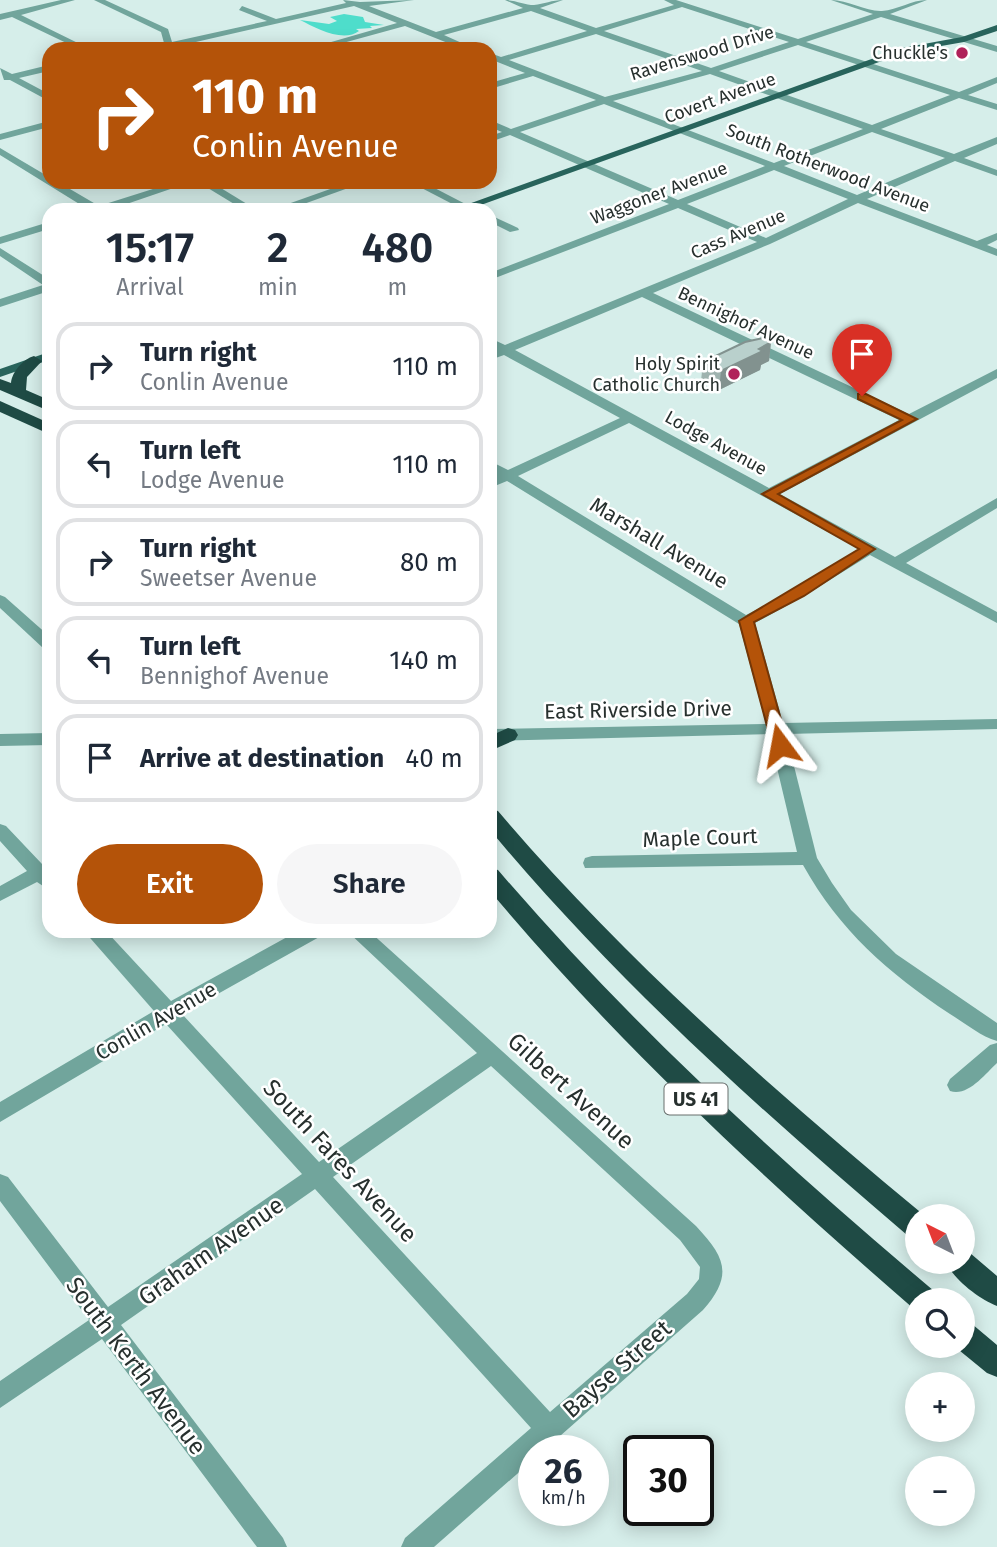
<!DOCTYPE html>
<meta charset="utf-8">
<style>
:root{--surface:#fff;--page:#f6f6f7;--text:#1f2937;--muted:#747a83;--line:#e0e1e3;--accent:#b45309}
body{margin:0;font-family:"Fira Sans",sans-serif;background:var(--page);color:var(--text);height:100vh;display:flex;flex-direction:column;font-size:26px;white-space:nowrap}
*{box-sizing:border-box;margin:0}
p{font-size:23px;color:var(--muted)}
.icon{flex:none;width:38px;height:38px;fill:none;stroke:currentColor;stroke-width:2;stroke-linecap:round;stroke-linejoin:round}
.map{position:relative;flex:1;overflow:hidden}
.drawer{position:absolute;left:42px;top:203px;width:455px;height:735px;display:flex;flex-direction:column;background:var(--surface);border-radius:21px;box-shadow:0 4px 18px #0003}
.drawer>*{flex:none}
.top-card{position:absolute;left:42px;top:42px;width:455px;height:147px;border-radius:21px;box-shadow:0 4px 18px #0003;background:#b45309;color:#fff;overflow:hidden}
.needle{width:46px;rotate:318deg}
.controls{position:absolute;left:905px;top:1204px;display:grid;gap:14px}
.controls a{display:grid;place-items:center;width:70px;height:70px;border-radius:50%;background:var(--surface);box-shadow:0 4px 18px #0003;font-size:35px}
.speed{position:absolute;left:518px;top:1435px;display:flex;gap:14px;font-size:35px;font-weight:700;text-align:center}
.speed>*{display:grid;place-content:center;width:91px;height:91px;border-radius:50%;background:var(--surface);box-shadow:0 4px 18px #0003;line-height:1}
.speed small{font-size:18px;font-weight:400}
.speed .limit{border:4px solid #111;border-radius:10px;background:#fff;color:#111}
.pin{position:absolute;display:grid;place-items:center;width:60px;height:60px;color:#fff;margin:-72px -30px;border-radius:50% 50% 50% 0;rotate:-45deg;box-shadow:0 0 7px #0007}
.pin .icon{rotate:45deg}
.me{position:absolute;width:77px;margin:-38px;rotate:347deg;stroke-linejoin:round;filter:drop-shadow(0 0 5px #0008)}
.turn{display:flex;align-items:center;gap:24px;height:147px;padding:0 35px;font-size:32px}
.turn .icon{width:91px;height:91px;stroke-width:2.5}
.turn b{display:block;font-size:49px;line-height:60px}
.eta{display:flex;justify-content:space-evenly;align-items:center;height:119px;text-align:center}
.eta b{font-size:42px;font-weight:600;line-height:49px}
.cta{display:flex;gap:14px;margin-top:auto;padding:14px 35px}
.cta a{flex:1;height:80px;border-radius:42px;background:var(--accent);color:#fff;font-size:28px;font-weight:600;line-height:80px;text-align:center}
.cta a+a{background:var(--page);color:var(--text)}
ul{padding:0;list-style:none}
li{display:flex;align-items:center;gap:21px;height:88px;margin:0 14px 10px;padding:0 21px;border:4px solid var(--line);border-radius:21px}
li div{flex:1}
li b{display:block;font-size:26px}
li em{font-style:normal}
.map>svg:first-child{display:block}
</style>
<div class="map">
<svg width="997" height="1547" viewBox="0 0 997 1547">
<rect width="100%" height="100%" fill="#d6eeea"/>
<path fill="#4eddcb" d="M 344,14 L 363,17 L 365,22 L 384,25 L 370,26 L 372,28 L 356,29 L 359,31 C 343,43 316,28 300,20 L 329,24 L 337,21 L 330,17 Z"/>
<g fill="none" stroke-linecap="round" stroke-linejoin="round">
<g fill="#71a59c" fill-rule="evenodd">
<polygon points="61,0 75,0 21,15 90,49 79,49 12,17 0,20 0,14"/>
<path d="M 94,0 L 105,0 L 168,29 L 172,42 L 267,21 L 239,10 L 242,6 L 276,19 L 346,3 L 343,0 L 360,2 L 414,0 L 369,6 L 436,32 L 523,8 L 505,0 C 515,0 525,5 534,5 C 544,4 552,0 563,0 L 540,8 L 596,28 L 674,5 L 664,0 L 676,0 L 798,39 L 873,14 L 831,0 C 848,0 867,12 882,11 C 898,10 911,0 927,0 L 890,14 L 997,46 L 997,52 L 881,17 L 806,42 L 959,92 L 997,77 L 997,83 L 968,95 L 997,104 L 997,110 L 959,98 L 881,129 L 954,154 L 997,137 L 997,144 L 964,158 L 997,170 L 997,176 L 955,161 L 867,199 L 977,241 L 997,233 L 997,240 L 987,245 L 997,249 L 997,256 L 858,203 L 770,244 L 653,293 L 909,414 L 997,369 L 997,378 L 780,494 L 895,557 L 997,498 L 997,508 L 906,563 L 997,612 L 997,623 L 870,555 L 804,596 L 755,623 L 783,723 L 997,719 L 997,729 L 786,734 L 817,858 L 832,883 L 851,910 L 896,954 L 997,1023 L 997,1041 C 980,1036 965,1023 950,1014 C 887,972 840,931 803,865 L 585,868 L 583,863 L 585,858 L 592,856 L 797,852 L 769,734 L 490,741 L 490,729 L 766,724 L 739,624 L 507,481 L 490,488 L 490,479 L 497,475 L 490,471 L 490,461 L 508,470 L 620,418 L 504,355 L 490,360 L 490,352 L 495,350 L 490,347 L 490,338 L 505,345 L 757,242 L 678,208 L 490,280 L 490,273 L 669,204 L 510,135 L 490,142 L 490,136 L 502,132 L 490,127 L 490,120 L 511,129 L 596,100 L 533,76 L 490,89 L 490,83 L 525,73 L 490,59 L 490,53 L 501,57 L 587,31 L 531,11 L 444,35 L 475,49 L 463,49 L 405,26 L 321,49 L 307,49 L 397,23 L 354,6 L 174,47 L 174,49 L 134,49 L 164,43 L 161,32 ZM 682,7 L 789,42 L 711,68 L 604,31 ZM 596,34 L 702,71 L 605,97 L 509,60 ZM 798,45 L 950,95 L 872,125 L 719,71 ZM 710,74 L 863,129 L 774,163 L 613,101 ZM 604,104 L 765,166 L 678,200 L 520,132 ZM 872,132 L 945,158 L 857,195 L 784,166 ZM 774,170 L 848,199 L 766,238 L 687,204 ZM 642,297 L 899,420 L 769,488 L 515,350 ZM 629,423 L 859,549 L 794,590 L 746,615 L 518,476 Z"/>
<polygon points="49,65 49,71 19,78 49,94 49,101 10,80 4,80 0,68 12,74"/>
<polygon points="49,121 49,127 0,140 0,134"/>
<polygon points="0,148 49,177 49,182 58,182 99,206 175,182 191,182 109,210 89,210 0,155"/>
<polygon points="198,182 211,182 257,210 244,210"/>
<polygon points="350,182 365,182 287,210 271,210"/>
<polygon points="410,182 423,182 477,210 464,210"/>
<polygon points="490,215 518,228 519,230 510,232 490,222"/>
<polygon points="49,222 49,229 0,244 0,237"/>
<polygon points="0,248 49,279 49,291 0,307 0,299 43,285 0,256"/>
<polygon points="0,595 5,597 49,636 49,650 43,648 0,608"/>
<polygon points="49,733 49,745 0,746 0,734"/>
<polygon points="0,824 6,826 42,864 49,861 49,890 37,882 0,901 0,886 27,871 0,841"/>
<path d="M 84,931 L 106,931 L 171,1001 L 298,931 L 324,931 L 321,936 L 182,1014 L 319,1162 L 477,1053 L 347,931 L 369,931 L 696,1226 C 725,1257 734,1275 703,1310 L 543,1451 L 534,1451 L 534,1459 L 434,1547 L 401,1547 L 405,1538 L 531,1428 L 315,1189 L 121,1325 L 283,1538 L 287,1547 L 257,1547 L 102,1339 L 0,1408 L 0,1381 L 89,1320 L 0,1201 L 0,1174 L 8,1177 L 108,1307 L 302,1174 L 166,1024 L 0,1122 L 0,1102 L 154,1011 ZM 491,1066 L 680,1240 L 700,1267 L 699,1279 L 687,1294 L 550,1412 L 333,1177 Z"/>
<path d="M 997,1043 L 997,1063 C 985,1074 968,1097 950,1091 L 947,1085 L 950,1079 L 990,1045 Z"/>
</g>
<g fill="#28645c" fill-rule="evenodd">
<polygon points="997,25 997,31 964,42 907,52 467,210 452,210 902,48 962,37"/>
<polygon points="49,352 49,360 0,377 0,369"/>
</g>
<g fill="#1f4b45" fill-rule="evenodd">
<path d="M 34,356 L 42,361 L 27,377 L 26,390 L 49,400 L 49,411 L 0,390 L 0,379 L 11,383 C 12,372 23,359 34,356 Z"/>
<polygon points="0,401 49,423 49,434 0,412"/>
<polygon points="508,728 515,730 518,735 515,740 490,751 490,736"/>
<path d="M 490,809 L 498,811 C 626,961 773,1090 925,1216 L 917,1216 L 917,1238 L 907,1235 C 759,1109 615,980 490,830 Z"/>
<path d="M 490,868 L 498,870 C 631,1025 779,1160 934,1291 L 938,1300 L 917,1300 L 917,1310 L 914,1309 C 763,1178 618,1044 490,891 Z"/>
<path d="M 962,1250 L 970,1253 L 997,1276 L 997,1306 C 979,1299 953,1279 946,1262 L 962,1262 Z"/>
<polygon points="962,1321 972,1324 997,1345 997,1377 987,1373 954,1346 962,1346"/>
</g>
</g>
<polygon fill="#9fb3af" points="771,342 769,361 761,365 760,370 719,390 701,381 703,362"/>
<polygon fill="#82928f" points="771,342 769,361 761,365 760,370 719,390 721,371"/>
<polygon fill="#b9d0cc" stroke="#82928f" stroke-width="2" points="763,338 771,342 759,349 763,351 721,371 703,362 745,342"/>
<polygon fill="#b45309" stroke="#753606" stroke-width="2" points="858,394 866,394 917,419 778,494 875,549 804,596 754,622 788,745 780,750 772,745 739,621 859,549 762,494 902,420 858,399"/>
<g fill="#b0225a" stroke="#fff" stroke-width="2.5">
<circle cx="962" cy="53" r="7"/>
<circle cx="734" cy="374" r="7"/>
</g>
<g text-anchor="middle" stroke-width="5" stroke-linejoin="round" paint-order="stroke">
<g font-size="18" fill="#27302e" stroke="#fff">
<text transform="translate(702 53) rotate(-17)" y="6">Ravenswood Drive</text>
<text transform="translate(720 98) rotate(-20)" y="6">Covert Avenue</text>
<text transform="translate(828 168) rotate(21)" y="6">South Rotherwood Avenue</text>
<text transform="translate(659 193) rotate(-21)" y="6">Waggoner Avenue</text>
<text transform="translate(738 234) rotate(-23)" y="6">Cass Avenue</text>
<text transform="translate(746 323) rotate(25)" y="6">Bennighof Avenue</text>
<text transform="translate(716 443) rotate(29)" y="6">Lodge Avenue</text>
</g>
<g font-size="18" fill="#27302e" stroke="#fff" text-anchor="end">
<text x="948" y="59">Chuckle's</text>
<text x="720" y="370">Holy Spirit<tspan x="720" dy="21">Catholic Church</tspan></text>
</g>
<rect fill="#fff" stroke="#686e6d" stroke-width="2" x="664.5" y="1083.5" width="63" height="31" rx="5"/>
<g font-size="19" font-weight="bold" fill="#27302e">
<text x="696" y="1106">US 41</text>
</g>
<g font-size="21" fill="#27302e" stroke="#fff">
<text transform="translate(659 543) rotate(31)" y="7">Marshall Avenue</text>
<text transform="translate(638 710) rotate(-1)" y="7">East Riverside Drive</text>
<text transform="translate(700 838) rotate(-2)" y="7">Maple Court</text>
<text transform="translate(156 1021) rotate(-30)" y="7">Conlin Avenue</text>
</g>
<g font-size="24" fill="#27302e" stroke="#fff">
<text transform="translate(571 1091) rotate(42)" y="8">Gilbert Avenue</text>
<text transform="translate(340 1161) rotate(47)" y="8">South Fares Avenue</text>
<text transform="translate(211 1251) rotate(-35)" y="8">Graham Avenue</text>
<text transform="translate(136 1366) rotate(53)" y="8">South Kerth Avenue</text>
<text transform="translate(617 1369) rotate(-41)" y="8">Bayse Street</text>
</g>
</g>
</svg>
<div class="controls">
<a><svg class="needle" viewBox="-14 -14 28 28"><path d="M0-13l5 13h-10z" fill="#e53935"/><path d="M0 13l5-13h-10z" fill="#747a83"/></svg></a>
<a><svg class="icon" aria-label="search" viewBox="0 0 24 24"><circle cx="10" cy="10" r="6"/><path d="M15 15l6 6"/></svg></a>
<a>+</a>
<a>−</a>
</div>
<div class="speed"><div>26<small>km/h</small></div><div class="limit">30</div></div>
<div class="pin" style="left:862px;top:396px;background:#d93025"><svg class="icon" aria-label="arrive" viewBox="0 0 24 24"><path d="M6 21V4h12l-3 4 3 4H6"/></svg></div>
<svg class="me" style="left:780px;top:745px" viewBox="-20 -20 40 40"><path d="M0-17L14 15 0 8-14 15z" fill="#b45309" stroke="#fff" stroke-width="4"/></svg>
<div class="top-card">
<div class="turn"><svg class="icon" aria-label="right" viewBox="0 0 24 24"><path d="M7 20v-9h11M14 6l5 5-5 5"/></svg><div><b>110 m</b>Conlin Avenue</div></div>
</div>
<section class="drawer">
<div class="eta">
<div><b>15:17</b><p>Arrival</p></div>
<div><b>2</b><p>min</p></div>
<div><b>480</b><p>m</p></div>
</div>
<ul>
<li><svg class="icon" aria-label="right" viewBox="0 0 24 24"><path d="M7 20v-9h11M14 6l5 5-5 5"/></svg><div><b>Turn right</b><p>Conlin Avenue</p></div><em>110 m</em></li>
<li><svg class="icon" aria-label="left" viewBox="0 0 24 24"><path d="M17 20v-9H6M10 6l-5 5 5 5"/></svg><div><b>Turn left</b><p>Lodge Avenue</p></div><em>110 m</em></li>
<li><svg class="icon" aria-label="right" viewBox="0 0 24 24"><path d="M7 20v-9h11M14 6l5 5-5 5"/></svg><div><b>Turn right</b><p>Sweetser Avenue</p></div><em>80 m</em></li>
<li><svg class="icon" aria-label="left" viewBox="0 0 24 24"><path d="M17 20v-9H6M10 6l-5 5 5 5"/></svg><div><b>Turn left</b><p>Bennighof Avenue</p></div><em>140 m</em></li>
<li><svg class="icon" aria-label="arrive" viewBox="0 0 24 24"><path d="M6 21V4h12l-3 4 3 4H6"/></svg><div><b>Arrive at destination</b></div><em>40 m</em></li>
</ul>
<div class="cta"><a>Exit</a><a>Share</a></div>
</section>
</div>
